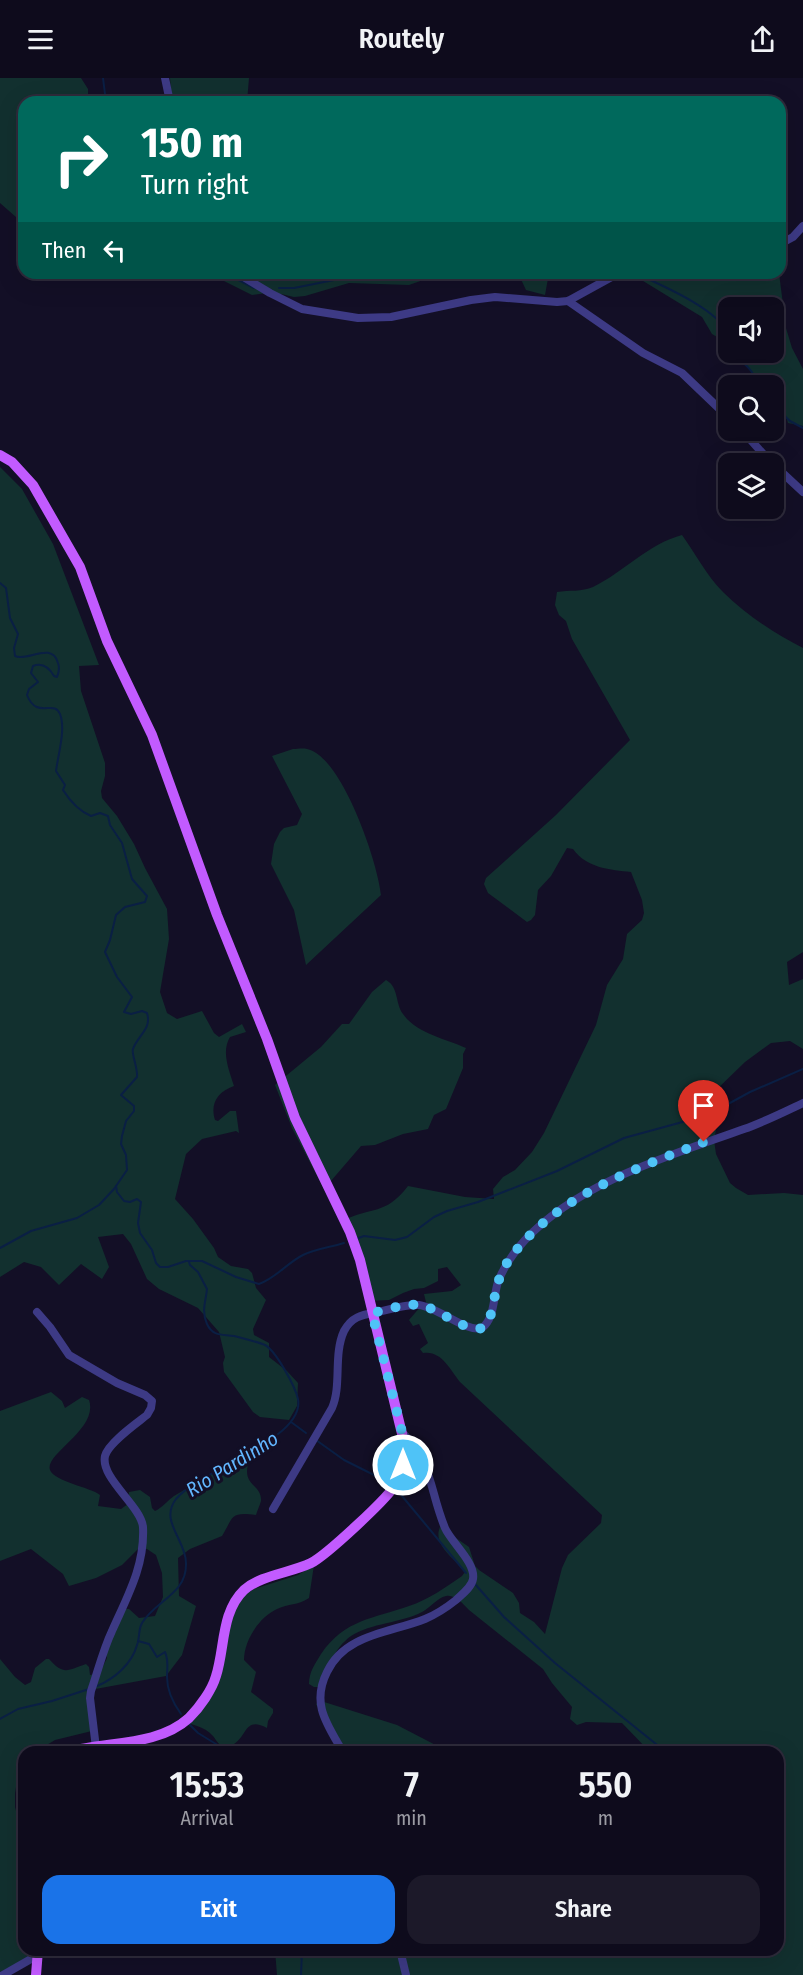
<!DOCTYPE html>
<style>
:root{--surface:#0e0b1c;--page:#1c1929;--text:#f1f3f6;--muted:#9b9ba3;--line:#2e2b3b;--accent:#1a73e8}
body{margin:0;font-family:"Fira Sans Condensed",sans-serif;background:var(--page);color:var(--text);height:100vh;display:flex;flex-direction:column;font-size:22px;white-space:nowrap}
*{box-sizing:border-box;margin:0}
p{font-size:20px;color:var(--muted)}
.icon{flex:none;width:33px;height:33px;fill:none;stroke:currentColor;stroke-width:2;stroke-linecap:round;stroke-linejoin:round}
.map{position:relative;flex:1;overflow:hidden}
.panel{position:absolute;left:18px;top:1668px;width:766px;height:210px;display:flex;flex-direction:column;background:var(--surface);border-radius:18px;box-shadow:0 6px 24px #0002,0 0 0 2px var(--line)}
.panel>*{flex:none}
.top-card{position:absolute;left:18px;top:18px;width:768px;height:183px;border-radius:18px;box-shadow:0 6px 24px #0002,0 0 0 2px var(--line);background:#00695c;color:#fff;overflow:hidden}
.controls{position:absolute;left:718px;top:219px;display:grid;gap:12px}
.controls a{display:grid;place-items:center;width:66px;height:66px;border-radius:12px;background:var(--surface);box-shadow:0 6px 24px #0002,0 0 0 2px var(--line);font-size:30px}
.pin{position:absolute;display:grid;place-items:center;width:51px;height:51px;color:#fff;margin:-62px -26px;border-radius:50% 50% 50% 0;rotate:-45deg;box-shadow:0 0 6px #0007}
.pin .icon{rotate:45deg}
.me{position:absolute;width:66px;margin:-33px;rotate:0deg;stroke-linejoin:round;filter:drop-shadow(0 0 4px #0008)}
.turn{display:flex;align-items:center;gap:21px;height:126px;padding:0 24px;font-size:27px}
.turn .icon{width:78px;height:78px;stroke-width:2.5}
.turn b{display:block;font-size:42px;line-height:51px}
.then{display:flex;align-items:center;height:57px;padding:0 24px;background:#0003;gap:12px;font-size:22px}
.eta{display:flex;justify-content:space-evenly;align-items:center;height:102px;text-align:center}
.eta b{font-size:36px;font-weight:600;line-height:42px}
.action{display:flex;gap:12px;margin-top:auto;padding:12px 24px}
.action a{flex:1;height:69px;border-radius:18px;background:var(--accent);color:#fff;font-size:24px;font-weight:600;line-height:69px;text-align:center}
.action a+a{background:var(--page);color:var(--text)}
header{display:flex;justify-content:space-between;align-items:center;height:78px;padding:0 24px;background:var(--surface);font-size:27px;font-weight:600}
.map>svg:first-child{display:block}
</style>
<header><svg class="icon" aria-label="menu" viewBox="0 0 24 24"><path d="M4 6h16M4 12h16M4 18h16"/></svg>Routely<svg class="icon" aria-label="share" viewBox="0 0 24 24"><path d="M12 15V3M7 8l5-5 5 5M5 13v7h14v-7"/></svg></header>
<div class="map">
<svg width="803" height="1897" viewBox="0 0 803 1897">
<rect width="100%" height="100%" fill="#130f26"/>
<g fill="#12302f">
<polygon points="0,0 81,0 88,11 88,24 24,24 24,146 0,125"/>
<polygon points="170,0 249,0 247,24 172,24"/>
<polygon points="208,195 277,195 276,198 291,195 466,195 426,201 409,207 349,205 305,218 294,219 281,216 271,218 267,215 252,217"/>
<polygon points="518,195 549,195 545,217 526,212"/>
<polygon points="630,195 779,195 786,250 792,270 803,291 803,348 788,345 785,335 774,325 774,308 771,307 771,303 766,299 754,297 738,275 774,274 774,230 729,230 729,266 712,256 702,239"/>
<path d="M 0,389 L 22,411 L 53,466 L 99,587 L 79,588 L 81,613 L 105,685 L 105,698 L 101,713 L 102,720 L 117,738 L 134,766 L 145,790 L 167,831 L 169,861 L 160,914 L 167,935 L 177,941 L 202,933 L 214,955 L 219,959 L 242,946 L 246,954 L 230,959 C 221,974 229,992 234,1008 C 217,1014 210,1026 215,1042 L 218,1043 L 230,1033 L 236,1033 L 239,1055 L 236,1053 L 202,1061 L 186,1076 L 175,1121 L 193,1141 L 214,1170 L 218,1179 L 231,1188 L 248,1191 L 252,1195 L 256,1210 L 266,1222 L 253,1251 L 254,1257 L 269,1265 L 269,1279 L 287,1293 L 298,1305 L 297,1328 L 289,1342 L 260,1339 L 253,1334 L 224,1294 L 223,1285 L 225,1279 L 219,1254 L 198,1230 L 159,1211 L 147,1201 L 131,1166 L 123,1156 L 98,1159 L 109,1189 L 102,1201 L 81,1186 L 59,1207 L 41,1189 L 24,1184 L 0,1199 Z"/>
<path d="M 682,457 C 695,475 707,498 723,514 C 745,536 775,556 803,570 L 803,874 L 787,884 L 789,907 L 803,901 L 803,971 L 790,963 L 771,965 L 745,984 L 712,1016 L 690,1031 L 711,1035 L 718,1042 L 714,1062 L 716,1076 L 730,1105 L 736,1110 L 748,1117 L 784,1115 L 803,1117 L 803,1897 L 277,1897 L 275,1872 L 778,1872 L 778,1674 L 650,1674 L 622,1645 L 586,1644 L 577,1647 L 570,1641 L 572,1629 L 552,1605 L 543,1591 L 469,1532 C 463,1526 455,1516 446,1518 C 437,1520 430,1530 422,1534 C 401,1545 371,1545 351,1558 C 334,1570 327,1591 321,1609 L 314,1609 L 309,1606 C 309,1594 315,1586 321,1576 C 345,1541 373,1541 409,1528 C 428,1522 446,1509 462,1498 L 465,1494 C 456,1481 432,1468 440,1449 L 469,1469 L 475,1488 L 479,1492 L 513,1515 L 519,1525 L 520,1535 L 534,1544 L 545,1556 L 562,1490 L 568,1477 L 601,1445 L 602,1437 L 460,1304 C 450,1291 441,1272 423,1275 L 420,1271 L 428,1265 L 419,1246 L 413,1248 L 409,1242 L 421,1228 L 427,1228 L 424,1216 L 452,1213 L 461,1207 L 447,1189 L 438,1191 L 438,1203 L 424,1210 L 414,1211 L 403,1215 L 389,1222 L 367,1223 L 362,1195 L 342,1143 C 372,1128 385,1138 408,1108 L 465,1119 L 494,1121 L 493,1111 L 503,1099 L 515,1092 L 532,1074 L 544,1055 L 596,947 L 607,907 L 623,881 L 627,856 L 642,842 L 644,835 L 642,822 L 631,794 C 611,792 586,790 573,771 L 567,770 L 551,798 L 538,812 L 535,837 L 531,842 L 527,844 L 488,815 L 484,806 L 486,800 L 556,737 L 630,662 L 572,561 L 566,543 L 559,537 L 555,527 L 557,514 C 569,512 582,514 593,509 C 624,494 648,466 682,457 Z"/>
<path d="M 293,671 C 297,671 303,670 307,671 C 342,678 378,785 381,817 L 306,887 L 294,832 L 271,786 L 274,766 L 280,754 L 284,750 L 297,747 L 302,736 L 272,678 Z"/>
<path d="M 386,902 C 399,909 395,925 403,936 C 416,955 446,961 466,970 L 463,976 L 463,990 L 446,1031 L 434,1037 L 428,1051 L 403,1056 L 375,1067 L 361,1068 L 324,1111 L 292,1050 L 275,1007 L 321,969 L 342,946 L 349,946 L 372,914 Z"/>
<path d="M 51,1314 L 62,1323 L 65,1330 L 82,1319 L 89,1322 C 99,1351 44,1376 50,1392 C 55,1404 90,1409 100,1417 L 98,1428 L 121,1431 L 128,1426 L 129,1414 L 140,1412 L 150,1419 L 152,1430 L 155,1433 C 162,1430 167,1423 174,1418 C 198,1403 222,1390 247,1379 L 250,1381 C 239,1408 262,1405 261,1423 C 260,1427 257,1433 256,1437 C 230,1434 234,1438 222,1458 L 190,1471 L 178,1480 L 179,1518 L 196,1528 L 182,1577 L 166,1598 L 90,1612 L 96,1652 L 55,1662 L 35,1674 L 24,1674 L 24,1688 L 17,1702 L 15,1716 L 15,1729 L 24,1761 L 24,1872 L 29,1872 L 28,1881 L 0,1894 L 0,1581 L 15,1599 L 25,1607 L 31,1604 L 35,1590 L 46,1581 L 49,1581 C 64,1598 68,1592 86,1586 L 89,1589 L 90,1597 L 100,1595 L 107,1580 L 105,1572 L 125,1531 L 129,1531 L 139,1540 L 155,1538 L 163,1519 L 162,1495 L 156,1477 L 147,1471 L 138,1471 L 122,1487 L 96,1500 L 69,1508 L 63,1496 L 31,1471 L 0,1483 L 0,1333 Z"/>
<path d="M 314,1487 L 309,1520 C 297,1528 289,1525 277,1531 C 259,1539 244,1563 244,1582 L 256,1594 L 251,1614 L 273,1631 L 273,1635 L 268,1643 L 267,1650 C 245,1638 247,1658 234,1666 C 233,1667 225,1669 223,1669 C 218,1666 217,1663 213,1658 C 204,1648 191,1646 179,1643 L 208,1613 L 239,1521 L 254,1511 L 298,1497 Z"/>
<polygon points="321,1623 397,1647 449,1674 340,1674 316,1626"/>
</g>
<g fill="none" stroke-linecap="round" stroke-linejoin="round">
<g stroke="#0a1f44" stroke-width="2">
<polyline points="103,0 106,24"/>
<polyline points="225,195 254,210"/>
<path d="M 635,195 C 661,207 716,230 729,256"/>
<polyline points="279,210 294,210 369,195"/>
<path d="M 735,274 C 740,284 749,288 753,296 L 758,299 L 757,308"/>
<polyline points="774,328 790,343 803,350"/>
<path d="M 0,505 L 6,510 L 10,540 L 18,556 L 14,570 L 15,578 C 27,584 52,563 58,585 C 60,590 59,594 57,599 L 54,598 C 50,591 43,584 33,588 L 31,595 L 38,604 L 29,611 L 27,617 C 37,642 54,621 60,636 C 66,651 58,677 56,693 L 65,707 L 63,712 C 70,723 79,733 91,738 L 100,735 L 108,738 L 110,747 L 122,765 L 132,801 L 147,818 L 145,824 L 125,829 L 116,837 L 110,862 L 105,874 L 117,899 L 132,919 L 124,934 L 131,936 L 142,933 L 147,935 C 152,951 138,957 133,971 C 131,975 138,990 137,999 L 121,1017 L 134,1028 L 134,1033 L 126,1043 L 122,1058 L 121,1066 L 126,1077 L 127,1092 L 114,1111 L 99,1127 L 77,1140 L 31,1153 L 0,1170"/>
<path d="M 116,1108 L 117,1114 L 124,1123 L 130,1124 L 137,1121 L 141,1124 L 138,1145 L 140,1155 L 152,1172 L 156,1185 L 160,1189 L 168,1189 L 186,1183 L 202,1183 L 236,1199 L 259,1206 C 276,1200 287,1185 303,1177 C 315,1171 331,1169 344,1165"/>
<polyline points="356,1161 364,1158 395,1162 407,1159 434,1139 447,1133 478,1124 557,1093 624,1060 708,1037 750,1014 803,991"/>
<polyline points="291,1344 306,1355"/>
<polyline points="316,1362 344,1382 382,1401"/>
<polyline points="397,1412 466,1495"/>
<polyline points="475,1506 504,1539 555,1585 666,1674"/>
<path d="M 138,1563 L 149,1566 L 157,1579 L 165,1574 C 169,1583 167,1590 167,1599 C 167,1613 173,1625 181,1636"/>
<path d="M 97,1608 C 114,1601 132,1586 137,1567 C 140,1560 138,1552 142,1545 C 156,1522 187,1516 186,1485 C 186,1462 159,1443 176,1421 C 200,1392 306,1361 298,1321 C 295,1308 276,1273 265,1267 C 258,1264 241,1260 234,1258 C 223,1256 213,1259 207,1246 C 201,1233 206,1223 207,1211 L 198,1194 L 190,1187 L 189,1184"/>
<polyline points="0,1641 18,1631 52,1623 89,1611"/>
<polyline points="188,1645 198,1655 229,1674"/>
<polyline points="301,1897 302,1872"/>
</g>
<g stroke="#3d3a85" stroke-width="8">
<polyline points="165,0 170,24"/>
<polyline points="780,166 793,159 803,148"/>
<polyline points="237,195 270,215 302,231 358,240 391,239 471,222 495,219 557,224 568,223 619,195"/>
<polyline points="568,223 643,275 682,295 729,340"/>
<polyline points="742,352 772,386"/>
<polyline points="774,387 803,414"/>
<path d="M 37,1234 L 50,1249 L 69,1277 L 117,1305 L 145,1317 L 152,1323 L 151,1330 L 147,1337 C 137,1345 108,1365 105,1378 C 100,1400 141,1428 143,1449 C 145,1488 127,1519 112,1553 C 103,1572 98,1593 91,1613 L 90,1620 L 96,1670"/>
<path d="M 273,1431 L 332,1330 C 342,1307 333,1277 344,1253 C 352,1238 362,1237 378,1234 C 391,1231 405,1226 419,1227 C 438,1229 466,1255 482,1250 C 495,1240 493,1219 498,1204 C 504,1188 514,1174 525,1162 C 579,1104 672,1077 744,1051 C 764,1044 784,1034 803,1025"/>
<path d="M 343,1674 C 327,1646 311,1626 327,1594 C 345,1556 390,1555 425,1541 C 437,1536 446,1530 456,1522 C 461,1517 472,1509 473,1501 C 476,1485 451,1464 445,1450 C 429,1411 434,1389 403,1355"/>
<polyline points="400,1872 406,1897"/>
<polyline points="3,1897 38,1877"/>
</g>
<g stroke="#c25bff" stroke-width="10">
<path d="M 0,377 L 12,384 L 33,407 L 80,489 L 107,563 L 152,657 L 217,837 L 267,961 L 295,1040 L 350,1154 L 360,1182 L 404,1364 C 404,1378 403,1391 397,1404 C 390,1419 325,1478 311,1485 C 290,1495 261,1497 244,1512 C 221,1534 225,1570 216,1598 C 212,1612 200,1629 189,1640 C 157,1669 106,1663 68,1674"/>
<polyline points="36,1897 38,1872"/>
</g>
</g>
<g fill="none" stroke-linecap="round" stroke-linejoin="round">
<path stroke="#4fc3f7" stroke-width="10" stroke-dasharray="0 18" d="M 403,1387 L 402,1354 L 372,1235 C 387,1232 404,1225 420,1227 C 438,1230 466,1255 482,1250 C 494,1240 493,1222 497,1208 C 500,1197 505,1187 511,1179 C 557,1117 636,1091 704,1064"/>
</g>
<g text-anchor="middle" stroke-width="6" stroke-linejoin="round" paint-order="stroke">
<g font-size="20" font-style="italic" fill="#62b6ff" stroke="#130f26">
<text transform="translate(232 1386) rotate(-32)" y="7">Rio Pardinho</text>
</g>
</g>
</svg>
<div class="controls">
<a><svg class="icon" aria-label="sound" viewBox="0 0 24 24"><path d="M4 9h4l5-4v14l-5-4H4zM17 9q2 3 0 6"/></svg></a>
<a><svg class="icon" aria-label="search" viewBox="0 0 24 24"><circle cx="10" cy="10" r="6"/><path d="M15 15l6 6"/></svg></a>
<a><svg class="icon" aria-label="layers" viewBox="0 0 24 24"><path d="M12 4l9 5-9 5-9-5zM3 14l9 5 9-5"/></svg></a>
</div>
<div class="pin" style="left:704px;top:1064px;background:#d93025"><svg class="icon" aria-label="arrive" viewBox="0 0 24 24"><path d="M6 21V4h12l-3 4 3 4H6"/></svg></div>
<svg class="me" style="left:403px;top:1387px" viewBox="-20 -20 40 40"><circle r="17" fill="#4fc3f7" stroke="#fff" stroke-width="3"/><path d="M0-11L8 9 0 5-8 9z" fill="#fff"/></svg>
<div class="top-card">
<div class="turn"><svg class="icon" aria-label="right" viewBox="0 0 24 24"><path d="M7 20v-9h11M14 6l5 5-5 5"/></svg><div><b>150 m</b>Turn right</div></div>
<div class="then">Then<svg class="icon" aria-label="left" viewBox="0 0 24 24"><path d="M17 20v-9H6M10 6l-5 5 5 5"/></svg></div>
</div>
<section class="panel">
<div class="eta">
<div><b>15:53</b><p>Arrival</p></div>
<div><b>7</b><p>min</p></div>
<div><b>550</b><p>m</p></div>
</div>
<div class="action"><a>Exit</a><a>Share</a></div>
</section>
</div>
